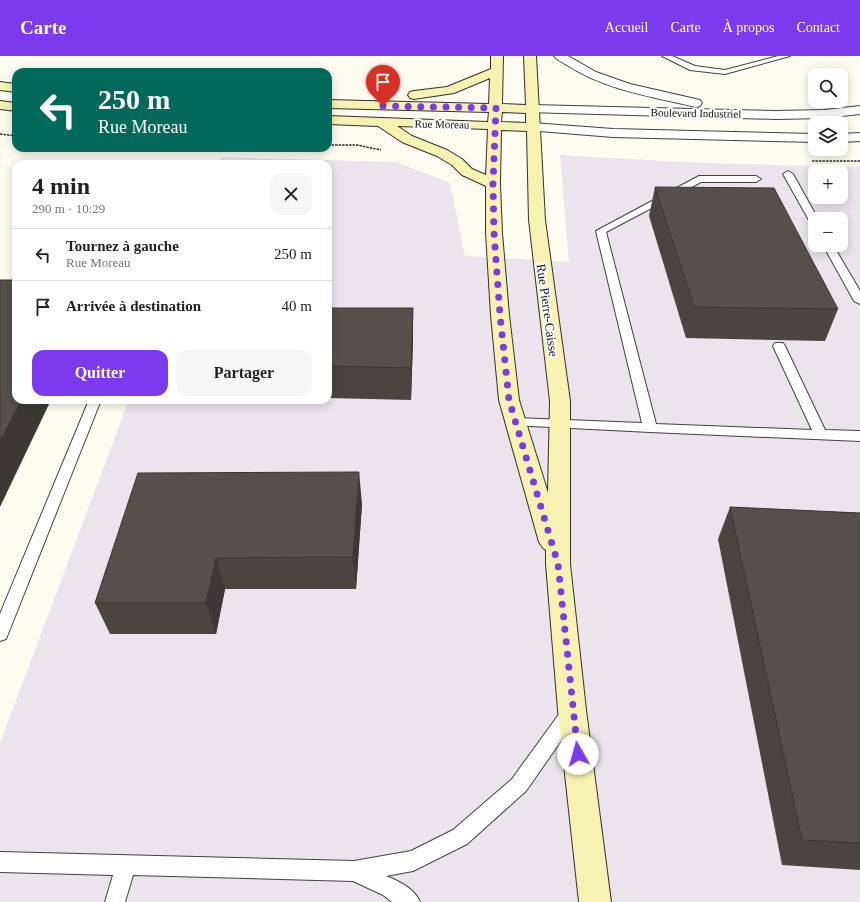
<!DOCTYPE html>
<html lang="fr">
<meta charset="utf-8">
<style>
:root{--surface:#fff;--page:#f6f6f6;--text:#222;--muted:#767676;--line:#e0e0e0;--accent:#7c3aed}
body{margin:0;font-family:Georgia,serif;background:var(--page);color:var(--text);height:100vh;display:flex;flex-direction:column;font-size:15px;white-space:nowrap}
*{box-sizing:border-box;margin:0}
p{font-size:13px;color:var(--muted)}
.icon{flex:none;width:22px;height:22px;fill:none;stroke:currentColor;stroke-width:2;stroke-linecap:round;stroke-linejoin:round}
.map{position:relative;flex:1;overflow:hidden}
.sheet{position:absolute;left:12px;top:104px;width:320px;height:244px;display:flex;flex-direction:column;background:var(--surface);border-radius:12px;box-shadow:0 2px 10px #0003}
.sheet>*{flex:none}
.banner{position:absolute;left:12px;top:12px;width:320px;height:84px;border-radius:12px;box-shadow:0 2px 10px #0003;background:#00695c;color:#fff;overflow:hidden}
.buttons{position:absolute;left:808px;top:12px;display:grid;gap:8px}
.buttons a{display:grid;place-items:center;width:40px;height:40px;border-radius:8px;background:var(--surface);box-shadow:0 2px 10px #0003;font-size:20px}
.pin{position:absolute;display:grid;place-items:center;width:34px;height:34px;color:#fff;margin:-41px -17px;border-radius:50% 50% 50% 0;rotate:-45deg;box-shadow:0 0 4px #0007}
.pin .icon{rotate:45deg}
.me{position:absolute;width:44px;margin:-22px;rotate:353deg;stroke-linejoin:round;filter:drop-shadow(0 0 3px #0008)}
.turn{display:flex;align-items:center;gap:14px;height:84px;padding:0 20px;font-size:18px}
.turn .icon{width:52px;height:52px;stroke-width:2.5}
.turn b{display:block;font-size:28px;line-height:34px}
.round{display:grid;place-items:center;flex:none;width:42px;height:42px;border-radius:12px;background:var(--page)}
.overview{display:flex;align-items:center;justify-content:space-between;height:68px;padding:0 20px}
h1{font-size:24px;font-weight:600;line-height:30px}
.button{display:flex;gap:8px;margin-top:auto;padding:8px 20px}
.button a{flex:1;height:46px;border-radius:12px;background:var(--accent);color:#fff;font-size:16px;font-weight:600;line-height:46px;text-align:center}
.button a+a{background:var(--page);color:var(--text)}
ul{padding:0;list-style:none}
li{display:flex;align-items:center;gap:12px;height:52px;padding:0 20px;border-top:1px solid var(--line)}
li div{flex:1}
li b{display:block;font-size:15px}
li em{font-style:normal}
header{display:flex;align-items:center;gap:24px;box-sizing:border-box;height:56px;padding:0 20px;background:var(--accent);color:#fff}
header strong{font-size:19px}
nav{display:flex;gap:22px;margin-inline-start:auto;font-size:14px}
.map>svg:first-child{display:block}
</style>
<header>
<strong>Carte</strong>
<nav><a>Accueil</a><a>Carte</a><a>À propos</a><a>Contact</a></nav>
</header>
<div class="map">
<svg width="860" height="846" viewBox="0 0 860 846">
<rect width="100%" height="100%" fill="#fefbf1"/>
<path fill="#ebe4ec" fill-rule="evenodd" d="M 560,99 L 700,107 L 860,111 L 860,846 L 0,846 L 0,687 L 129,344 L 328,344 L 328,108 L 218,108 L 221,101 L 396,106 L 450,127 L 465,200 L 569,206 ZM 815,115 L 841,115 L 841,141 L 815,141 ZM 815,163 L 841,163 L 841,189 L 815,189 Z"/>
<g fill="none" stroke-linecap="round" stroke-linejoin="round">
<g stroke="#414141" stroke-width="2">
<g id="service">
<polygon points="662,0 672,0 695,10 725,14 778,0 790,0 725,18 690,14"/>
<polygon points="788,115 793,118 818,163 815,163 815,169 810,166 783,118"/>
<polygon points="699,120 756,120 761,123 756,126 701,126 606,176 656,368 812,374 773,290 775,287 783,287 785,290 825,374 860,375 860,385 650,376 511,369 509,366 511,363 516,362 642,367 596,175"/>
<polygon points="823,189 833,189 860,235 860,248 854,245"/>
<polygon points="89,344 101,344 8,578 6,583 0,585 0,558"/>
<path d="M 571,648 L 577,650 L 580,656 L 577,662 L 526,735 L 467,788 L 413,815 L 386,820 C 399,825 415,833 420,846 L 392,846 L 383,839 L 353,825 L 133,819 L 125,846 L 105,846 L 113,819 L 0,816 L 0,796 L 354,805 L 411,795 L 453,774 L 512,723 L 565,650 Z"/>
</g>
</g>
<g stroke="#414141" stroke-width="2">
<g id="tertiary">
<path d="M 554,0 L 568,0 L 596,16 L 630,28 L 700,44 L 702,47 L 700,50 L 696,51 C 653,41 605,34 567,9 C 562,6 557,4 554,0 Z"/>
<polygon points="532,49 776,55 824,54 860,50 860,58 824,62 776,63 527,56 526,53 527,50"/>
<polygon points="532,67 613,73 815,78 815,86 613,81 527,74 525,71 527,68"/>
<polygon points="860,77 860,85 841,86 841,78"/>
</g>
</g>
<g stroke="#303030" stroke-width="2">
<g id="secondary">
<path d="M 491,0 L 503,0 L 502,48 L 526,49 L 524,0 L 536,0 L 545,164 L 570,345 L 570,508 L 586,654 L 611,846 L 579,846 L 558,654 L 546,508 L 546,494 L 543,492 L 539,486 L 499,344 L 491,259 L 486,177 L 486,130 L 462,119 L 452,109 L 437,100 L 402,86 L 378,70 L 328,68 L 328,60 L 488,66 L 489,56 L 328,52 L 328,44 L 489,48 L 490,22 L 454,37 L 414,43 L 410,42 L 408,39 L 410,36 L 414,35 L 447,31 L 491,13 ZM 502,56 L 526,57 L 526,67 L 501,66 ZM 397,70 L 488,73 L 486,119 L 472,113 L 462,103 L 447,94 L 412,80 ZM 501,74 L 527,75 L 529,164 L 550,345 L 548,437 L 519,344 L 509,259 L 502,177 L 500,128 Z"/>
<polygon points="0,26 16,28 16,36 0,34"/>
<polygon points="0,45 16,47 16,55 0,53"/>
</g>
</g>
<g stroke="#303030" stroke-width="1.5" stroke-dasharray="2.5 1" stroke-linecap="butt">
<polyline points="0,78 16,80"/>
<polyline points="328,89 357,89 381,94"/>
<polyline points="812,105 860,105"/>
</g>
<use href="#service" fill="#fff" fill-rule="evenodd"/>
<use href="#tertiary" fill="#fff" fill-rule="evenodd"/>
<use href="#secondary" fill="#f7f2b2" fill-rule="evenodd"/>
</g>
<g fill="#4a4541">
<polygon points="655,131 838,253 825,285 686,282 649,160"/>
<polygon points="328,252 413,252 413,283 411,344 328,342"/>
<polygon points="138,417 362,448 356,533 225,533 216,578 110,578 95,547"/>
<polygon points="730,451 860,457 860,814 782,809 718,483"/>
</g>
<g fill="#3c3835">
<polygon points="413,252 413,283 411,344 411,312"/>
<polygon points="21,344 51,344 0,451 0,385"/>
<polygon points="359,416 362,448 356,533 353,501"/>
<polygon points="216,502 225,533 216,578 206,547"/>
</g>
<g fill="#56504c" stroke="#3c3835">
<polygon points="655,131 774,132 838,253 694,251"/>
<polygon points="0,224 16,224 16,344 21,344 0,385"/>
<polygon points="328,252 413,252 411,312 328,310"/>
<polygon points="359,416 353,501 216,502 206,547 95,547 138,417"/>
<polygon points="730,451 860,457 860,787 802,784"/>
</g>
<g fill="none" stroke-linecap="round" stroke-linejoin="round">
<polyline stroke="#7c3aed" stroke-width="7" stroke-dasharray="0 12.6" points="383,50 496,52 493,128 494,177 500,259 509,344 558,508 578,698"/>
</g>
<g text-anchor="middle" stroke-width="4" stroke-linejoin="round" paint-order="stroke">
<g font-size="11" fill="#0e0e0e" stroke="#fff">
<text transform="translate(696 57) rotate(1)" y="4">Boulevard Industriel</text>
<text transform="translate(442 68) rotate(1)" y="4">Rue Moreau</text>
</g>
<g font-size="13" fill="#0e0e0e" stroke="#fff">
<text transform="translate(548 254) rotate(82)" y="5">Rue Pierre-Caisse</text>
</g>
</g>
</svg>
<div class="buttons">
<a><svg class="icon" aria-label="search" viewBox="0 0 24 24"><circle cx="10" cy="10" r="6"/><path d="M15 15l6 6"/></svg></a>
<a><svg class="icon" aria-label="layers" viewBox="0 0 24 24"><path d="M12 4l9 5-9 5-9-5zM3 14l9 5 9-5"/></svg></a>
<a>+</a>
<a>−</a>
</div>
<div class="pin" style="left:383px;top:50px;background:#d93025"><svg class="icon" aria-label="arrive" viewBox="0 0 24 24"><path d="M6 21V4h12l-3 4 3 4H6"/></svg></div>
<svg class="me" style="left:578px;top:698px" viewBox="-20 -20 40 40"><circle r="19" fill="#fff"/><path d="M0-13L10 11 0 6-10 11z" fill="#7c3aed"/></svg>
<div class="banner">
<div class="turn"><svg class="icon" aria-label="left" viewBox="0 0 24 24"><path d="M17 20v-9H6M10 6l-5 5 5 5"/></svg><div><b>250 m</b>Rue Moreau</div></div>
</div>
<section class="sheet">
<div class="overview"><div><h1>4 min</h1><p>290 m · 10:29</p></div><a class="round"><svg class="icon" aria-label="close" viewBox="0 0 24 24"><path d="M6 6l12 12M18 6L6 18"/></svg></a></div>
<ul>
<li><svg class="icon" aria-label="left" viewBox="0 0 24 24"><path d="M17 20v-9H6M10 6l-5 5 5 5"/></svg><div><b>Tournez à gauche</b><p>Rue Moreau</p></div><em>250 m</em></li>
<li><svg class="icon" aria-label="arrive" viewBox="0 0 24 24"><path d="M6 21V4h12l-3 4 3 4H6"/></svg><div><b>Arrivée à destination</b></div><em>40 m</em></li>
</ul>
<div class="button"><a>Quitter</a><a>Partager</a></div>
</section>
</div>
